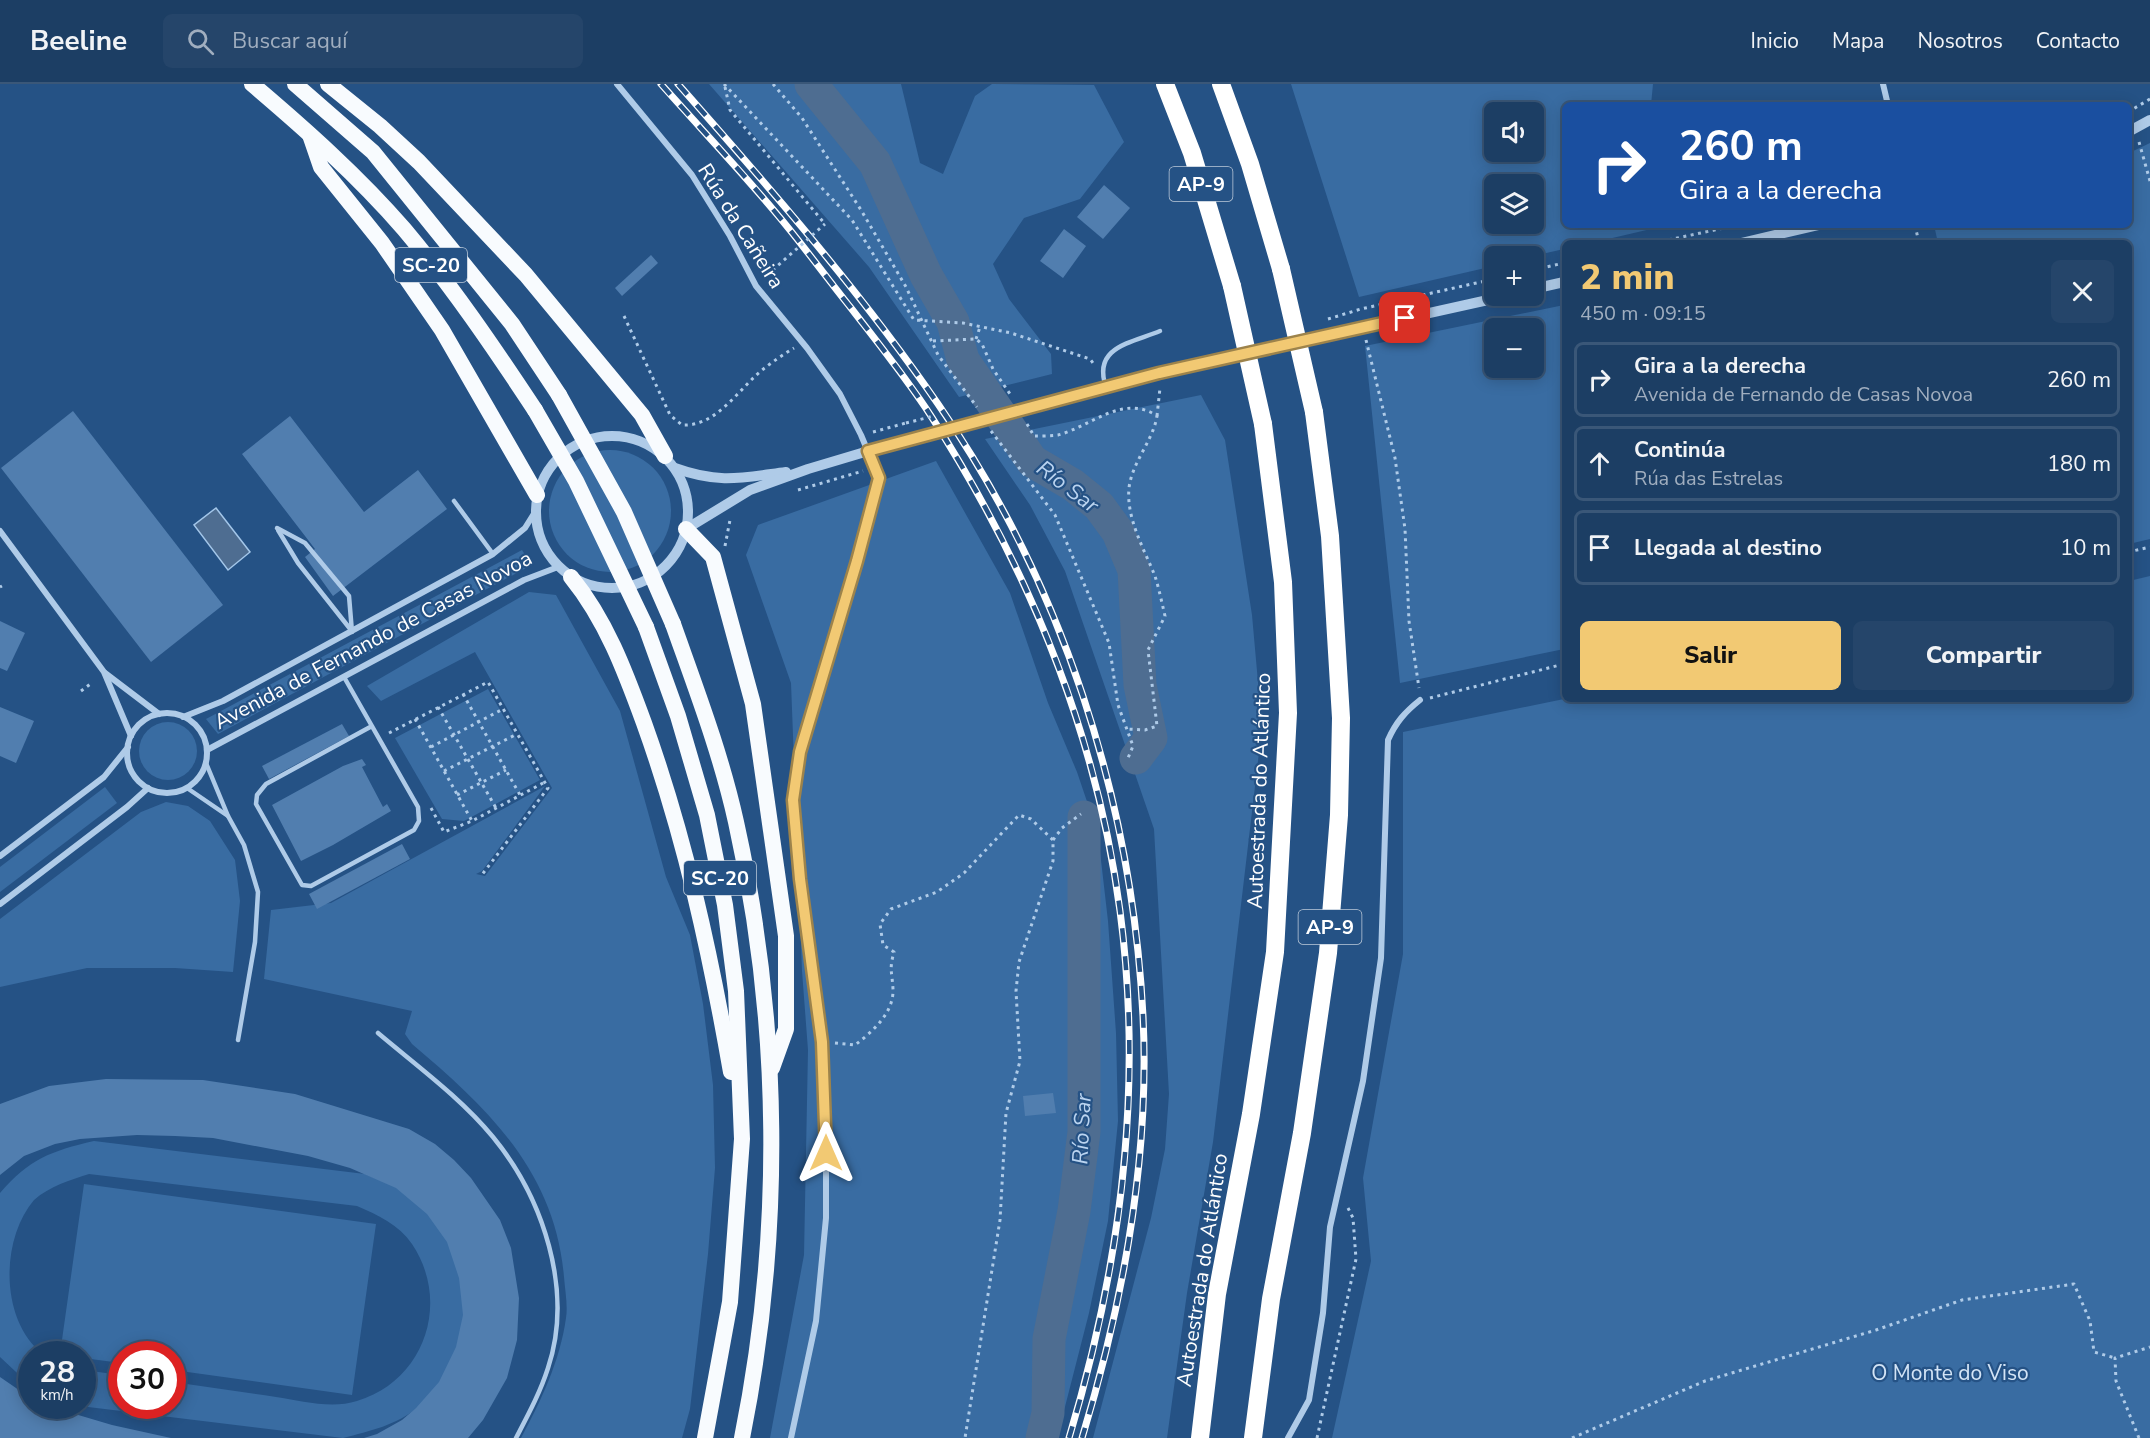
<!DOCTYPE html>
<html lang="es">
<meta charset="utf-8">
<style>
:root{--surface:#1c3e64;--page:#25456a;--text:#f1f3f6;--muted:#a0aebf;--line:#3a5778;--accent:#f2c973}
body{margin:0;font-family:"Nunito Sans",sans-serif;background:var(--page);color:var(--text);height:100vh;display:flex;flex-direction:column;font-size:22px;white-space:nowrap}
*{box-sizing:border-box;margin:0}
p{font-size:20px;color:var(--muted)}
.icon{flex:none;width:33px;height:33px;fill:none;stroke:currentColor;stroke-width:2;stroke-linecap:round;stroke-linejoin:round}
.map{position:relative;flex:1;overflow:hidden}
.panel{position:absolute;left:1562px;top:156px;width:570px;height:462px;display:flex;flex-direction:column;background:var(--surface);border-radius:9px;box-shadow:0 3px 15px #0003,0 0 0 2px var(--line)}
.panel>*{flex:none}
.hud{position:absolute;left:1562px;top:18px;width:570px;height:126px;border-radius:9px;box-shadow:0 3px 15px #0003,0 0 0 2px var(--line);background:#1a4fa0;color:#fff;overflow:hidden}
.controls{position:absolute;left:1484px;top:18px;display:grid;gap:12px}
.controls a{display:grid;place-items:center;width:60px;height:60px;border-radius:9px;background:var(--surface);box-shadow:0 3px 15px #0003,0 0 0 2px var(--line);font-size:30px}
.speed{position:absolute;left:18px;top:1257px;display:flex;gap:12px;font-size:30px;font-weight:700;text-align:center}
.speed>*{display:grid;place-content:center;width:78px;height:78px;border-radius:50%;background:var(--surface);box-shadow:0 3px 15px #0003,0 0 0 2px var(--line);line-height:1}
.speed small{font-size:15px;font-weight:400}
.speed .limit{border:9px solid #d22;background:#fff;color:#111}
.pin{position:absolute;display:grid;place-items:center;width:51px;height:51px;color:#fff;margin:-26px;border-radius:12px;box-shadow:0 3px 9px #0006}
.me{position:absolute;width:66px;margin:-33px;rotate:0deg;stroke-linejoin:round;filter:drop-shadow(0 0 4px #0008)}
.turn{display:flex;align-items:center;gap:21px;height:126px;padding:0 18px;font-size:27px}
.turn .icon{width:78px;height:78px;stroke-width:2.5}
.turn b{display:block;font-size:42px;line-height:51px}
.round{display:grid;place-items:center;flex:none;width:63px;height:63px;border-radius:9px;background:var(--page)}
.overview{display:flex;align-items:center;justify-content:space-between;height:102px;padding:0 18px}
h1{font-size:36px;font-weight:800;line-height:45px;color:var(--accent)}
.button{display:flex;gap:12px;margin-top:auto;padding:12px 18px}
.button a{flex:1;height:69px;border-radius:9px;background:var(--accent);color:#111;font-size:24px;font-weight:800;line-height:69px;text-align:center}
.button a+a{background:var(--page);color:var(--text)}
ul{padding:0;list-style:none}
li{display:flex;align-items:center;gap:18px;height:75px;margin:0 12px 9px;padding:0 6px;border:3px solid var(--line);border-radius:9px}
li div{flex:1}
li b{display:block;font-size:22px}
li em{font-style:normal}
header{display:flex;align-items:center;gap:36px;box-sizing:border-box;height:84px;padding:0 30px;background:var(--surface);border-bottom:2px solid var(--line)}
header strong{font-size:28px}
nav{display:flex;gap:33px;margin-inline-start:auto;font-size:21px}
.search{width:420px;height:54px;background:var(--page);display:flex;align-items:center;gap:15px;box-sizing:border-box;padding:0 21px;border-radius:9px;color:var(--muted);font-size:22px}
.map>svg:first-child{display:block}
</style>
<header>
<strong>Beeline</strong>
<div class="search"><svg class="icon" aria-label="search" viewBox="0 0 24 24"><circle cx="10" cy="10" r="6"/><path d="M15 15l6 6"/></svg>Buscar aquí</div>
<nav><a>Inicio</a><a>Mapa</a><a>Nosotros</a><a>Contacto</a></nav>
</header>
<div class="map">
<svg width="2150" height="1354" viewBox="0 0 2150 1354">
<rect width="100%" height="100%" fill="#255285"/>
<g fill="#396ca2" fill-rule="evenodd">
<polygon points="709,0 901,0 920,79 943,90 975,12 992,0 1094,1 1124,58 1080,115 1024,134 993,180 1009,215 1051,270 1052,290 959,313 869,183"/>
<path d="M 1291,0 L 1653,0 L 1651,21 L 1564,21 L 1564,141 L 1668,141 L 1591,159 L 1564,159 L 1564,165 L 1533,172 L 1494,172 L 1494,182 L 1359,213 ZM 1494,28 L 1533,28 L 1533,68 L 1494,68 ZM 1494,100 L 1533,100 L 1533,140 L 1494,140 Z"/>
<polygon points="2150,59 2150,455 2129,460 2128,159 1938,159 1934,141 2128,141 2129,69"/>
<path d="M 1564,221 L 1564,565 L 1400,599 L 1365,262 ZM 1494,244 L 1533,244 L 1533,284 L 1494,284 Z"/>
<polygon points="1201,311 1225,356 1252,531 1262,643 1213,1058 1187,1209 1167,1354 1093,1354 1151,1134 1165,1065 1169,1010 1154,745 1065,487 1030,421 985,355"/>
<circle cx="610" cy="427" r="61"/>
<polygon points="936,377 1010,509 1048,619 1077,688 1098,750 1108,837 1116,949 1118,1037 1108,1137 1089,1229 1057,1354 770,1354 804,1171 808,966 802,887 791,599 746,471 758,441"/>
<polygon points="522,466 529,477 526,484 218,650 206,635"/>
<polygon points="2150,492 2150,1354 1332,1354 1371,1177 1363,1094 1403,870 1403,648 1564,615 2128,615 2129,497"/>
<path d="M 529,508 L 556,511 L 620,627 L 666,793 L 690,851 L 703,920 L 713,1001 L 715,1084 L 708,1170 L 690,1325 L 682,1354 L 521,1354 C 541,1317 560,1277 566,1234 C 568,1222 565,1206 564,1193 C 555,1088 489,1025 412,960 L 405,950 L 412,927 L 264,895 L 271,826 L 331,819 L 545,702 L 482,787 L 476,790 L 485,792 L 552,704 L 475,568 L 381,617 L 367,602 Z"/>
<polygon points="488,605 540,696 464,737 442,735 395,654"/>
<circle cx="168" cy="667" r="29"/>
<polygon points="105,703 117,719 0,808 0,783"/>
<polygon points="166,718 188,722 210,737 235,776 240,817 233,888 175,884 87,884 0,903 0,835 141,728"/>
<path d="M 94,1057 L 365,1090 C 378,1096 392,1100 403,1107 C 479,1151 484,1267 418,1323 C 397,1341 370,1347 343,1354 L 80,1322 L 82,1322 L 83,1286 L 121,1291 L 122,1322 L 172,1322 L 173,1298 C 207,1303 242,1308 276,1313 C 301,1317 332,1325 357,1317 C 425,1297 451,1218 412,1160 C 399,1141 378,1131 357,1122 L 89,1090 C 70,1096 50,1102 34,1116 C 0,1156 0,1237 43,1270 L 32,1270 L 31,1302 L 0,1273 L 0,1109 C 29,1075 51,1067 94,1057 Z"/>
<polygon points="84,1100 376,1140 352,1311 173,1286 172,1270 122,1270 121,1279 83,1274 82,1270 60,1270"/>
</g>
<polygon fill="#4e6d91" stroke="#a3c6e9" stroke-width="1.5" points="216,424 250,468 228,486 194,441"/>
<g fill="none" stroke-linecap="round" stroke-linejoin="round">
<g stroke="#4e6d91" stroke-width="33">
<polyline points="811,0 875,79 926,191 953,238 963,276 1032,377 1073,401 1099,422 1118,448 1134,486 1140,601 1151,654 1136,674"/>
<polyline points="1042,1354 1048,1329 1049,1255 1074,1127 1084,1048 1084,733"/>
</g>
</g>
<g fill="#517eaf">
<polygon points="1104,101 1130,124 1103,155 1077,133"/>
<polygon points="1064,145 1086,162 1063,194 1040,177"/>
<polygon points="651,171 658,179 622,212 615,204"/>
<polygon points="73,327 223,521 151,578 1,384"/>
<polygon points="290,332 364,428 418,386 447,425 333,512 305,473 315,465 242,370"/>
<polygon points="0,537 25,549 7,587 0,584"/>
<polygon points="0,623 34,637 16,679 0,672"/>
<polygon points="342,640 349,652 269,695 262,682"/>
<polygon points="362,675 366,681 362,683 383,723 387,720 391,727 333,761 301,777 272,721 343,682"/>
<polygon points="402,760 410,775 317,825 309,810"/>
<polygon points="106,995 203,996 295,1010 409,1045 435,1060 454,1076 471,1094 500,1136 511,1164 519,1214 517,1256 507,1294 483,1336 468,1354 364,1354 377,1350 402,1336 416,1324 439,1298 456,1263 463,1231 459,1194 447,1158 427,1130 396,1104 350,1084 308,1072 213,1054 175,1052 137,1051 80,1055 55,1060 24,1072 0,1091 0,1020 49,1002"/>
<polygon points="1053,1009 1056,1029 1025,1032 1023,1012"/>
<polygon points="0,1293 32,1315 32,1322 48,1322 112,1341 171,1354 0,1354"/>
</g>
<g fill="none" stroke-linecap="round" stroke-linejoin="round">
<g stroke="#afcbe8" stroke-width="3" stroke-dasharray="3 4.5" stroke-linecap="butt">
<polyline points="724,0 852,136 914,236 963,239 1011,249 1090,275 1093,279"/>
<polyline points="773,0 802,34 861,126 906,203 938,271 977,323"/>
<polyline points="725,3 730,26 825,140"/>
<polyline points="2128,28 2150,15"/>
<polyline points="2139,58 2150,97"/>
<polyline points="1915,141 1919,159"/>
<polyline points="1654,159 1738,141"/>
<polyline points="1533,186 1564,179"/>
<path d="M 624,232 L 670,331 L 682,341 C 718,343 740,302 766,283 C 775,276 784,270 794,264"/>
<polyline points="1328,235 1361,225 1494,195"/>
<polyline points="976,255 980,243"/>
<polyline points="1366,256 1395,374 1405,445 1409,537 1419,604"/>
<polyline points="933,257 976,255 982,260 993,285 1012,313"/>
<polyline points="1157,332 1160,304"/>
<path d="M 1027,340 L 1034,352 C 1041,352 1050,352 1058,351 C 1090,343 1123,309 1157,332 C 1153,357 1132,378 1129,404 C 1126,434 1144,465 1155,492 C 1159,505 1162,519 1165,532 L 1148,566 L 1157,642 L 1145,646 L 1126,645"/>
<polyline points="991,347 1055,431 1109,559 1118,621 1133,662 1128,674"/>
<polyline points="873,348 906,339"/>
<polyline points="798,406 863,387"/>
<polyline points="725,462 730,436"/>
<polyline points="2128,468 2150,463"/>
<polyline points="0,503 2,502"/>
<polyline points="81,607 93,598"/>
<polyline points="463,610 520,711"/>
<polyline points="1430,614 1564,580"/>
<polyline points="438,623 496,724"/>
<polyline points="415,635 472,737"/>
<polyline points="389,649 488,598 548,704 481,792"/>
<polyline points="431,663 503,625"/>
<polyline points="444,687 517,650"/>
<polyline points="457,711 506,686"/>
<polyline points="431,724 444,748 472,737 545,698"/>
<polyline points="1053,756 1062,744 1081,730"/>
<path d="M 835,959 L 855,961 C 872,948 894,929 893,905 C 892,887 889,886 894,868 L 883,861 L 880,840 L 891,825 L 937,808 L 964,789 L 1019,731 L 1031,735 L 1053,756 L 1053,777 L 1019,878 L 1016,907 L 1020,977 L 1006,1029 L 1000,1136 L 965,1354"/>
<polyline points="1317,1354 1356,1175 1353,1134 1347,1122"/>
<polyline points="1572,1354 1705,1297 1876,1246 1962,1216 2074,1200 2090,1237 2094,1268 2115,1274"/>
<polyline points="2139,1354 2116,1297 2115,1274 2150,1263"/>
</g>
<g stroke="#afcbe8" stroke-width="4.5">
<path d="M 1106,303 C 1092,263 1131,259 1160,247"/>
<polyline points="454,417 493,470"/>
<polyline points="277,444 305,459 349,512 352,548"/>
<polyline points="278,446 298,479 351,546"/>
<polyline points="344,593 418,723 419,737 414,746 311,802 302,801 256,720 257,711 266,700 372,642"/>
<polyline points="206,679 228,732 244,761 258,808 255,858 238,956"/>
<polyline points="187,704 228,732"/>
<path d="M 378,949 C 417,982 461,1014 493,1053 C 543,1114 574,1206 548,1284 C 540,1309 528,1331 516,1354"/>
</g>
<g stroke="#afcbe8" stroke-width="6">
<polyline points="617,0 692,91 730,152 756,202 807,264 840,310 861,351 879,394 857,477 800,668 793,716 800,795 823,958 826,1004 826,1134 816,1237 791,1354"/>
<polyline points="1883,0 1888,21"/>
<polyline points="0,447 104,588 131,652"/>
<polyline points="105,589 159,630"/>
<circle cx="167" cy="669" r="40"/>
<polyline points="183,633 223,617 493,470 525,444 535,428"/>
<polyline points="207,666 524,496 558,483"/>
<polyline points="0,772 104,693 128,663"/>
<polyline points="0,820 127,723 148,704"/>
<path d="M 1288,1354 L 1309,1316 L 1323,1229 L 1330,1143 L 1363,997 L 1381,874 L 1388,656 C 1396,638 1405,628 1420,616"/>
</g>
<g stroke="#afcbe8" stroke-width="10">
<polyline points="2128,48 2150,36"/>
<polyline points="1741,159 1819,141"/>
<polyline points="1533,205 1564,198"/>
<polyline points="1059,316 1159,289 1506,212"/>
<circle cx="612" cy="428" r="76"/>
<path d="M 675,384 C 719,400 741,394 786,388"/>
<polyline points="686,445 750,406 808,385 885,362"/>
</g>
<g stroke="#f8fbfe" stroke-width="16">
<path d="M 252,0 C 305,45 358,92 404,145 C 452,202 494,264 535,326"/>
<polyline points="295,0 373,68 512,240 559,311"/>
<polyline points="328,0 380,42 419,78 526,191 642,331 665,372"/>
<polyline points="310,51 321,83 382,159 442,246 537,411"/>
<polyline points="686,445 713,473 753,620 786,852 786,945 772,984"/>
<path d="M 571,493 C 606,536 625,587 644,639 C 685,753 710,868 731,988"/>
<path d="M 673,540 C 696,605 721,670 736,738 C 781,940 783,1151 742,1354"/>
<polyline points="646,543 678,632 707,731 725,821 736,907 742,1055 730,1218 705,1354"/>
</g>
<g stroke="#fff" stroke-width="18">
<polyline points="1165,0 1192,69 1232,202"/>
<polyline points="1221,0 1250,80 1281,185"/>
<polyline points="1200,1354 1217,1210 1251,1030 1275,868 1288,629 1283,498 1263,340"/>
<polyline points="1253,1354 1271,1215 1302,1049 1328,869 1339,731 1341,634 1330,452 1314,328"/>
</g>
<g stroke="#fff" stroke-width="7">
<g id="rail">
<path d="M 661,0 C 701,45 743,89 781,135 C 805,164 827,194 851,224 C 878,259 907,295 931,332 C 1140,658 1180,985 1069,1354"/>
<path d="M 678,0 C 769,103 860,207 938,320 C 1062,499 1132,715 1143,932 C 1150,1074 1123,1219 1082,1354"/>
</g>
</g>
<use href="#rail" stroke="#255285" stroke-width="4.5" stroke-dasharray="14" stroke-linecap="butt"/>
<g stroke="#afcbe8" stroke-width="3" stroke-dasharray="3 4.5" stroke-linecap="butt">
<polyline points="767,191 825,140"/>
<polyline points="906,339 934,332"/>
</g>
<polyline stroke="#afcbe8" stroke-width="10" points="885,362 1059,316"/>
<g stroke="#f8fbfe" stroke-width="16">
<polyline points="559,311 624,428 673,540"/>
<polyline points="535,326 576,397 646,543"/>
</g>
<g stroke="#fff" stroke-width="18">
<polyline points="1281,185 1314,328"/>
<polyline points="1232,202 1263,340"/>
</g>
</g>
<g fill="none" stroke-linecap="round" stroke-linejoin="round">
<g stroke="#9d834b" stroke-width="15">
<polyline id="route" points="826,1069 822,958 800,795 793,716 800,668 857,477 879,394 868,367 1159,289 1405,234"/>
</g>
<use href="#route" stroke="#f2c973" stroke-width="10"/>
</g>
<g text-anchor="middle" stroke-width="4.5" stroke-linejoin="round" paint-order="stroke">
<g fill="#255285" stroke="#becbda" stroke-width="1.5">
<rect x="1169.5" y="83" width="63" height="34" rx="4.5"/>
<rect x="395" y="164" width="72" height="34" rx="4.5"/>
<rect x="684" y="777" width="72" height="34" rx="4.5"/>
<rect x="1298.5" y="826" width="63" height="34" rx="4.5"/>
</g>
<g font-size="20" font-weight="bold" fill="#fff">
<text x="1201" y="107">AP-9</text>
<text x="431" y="188">SC-20</text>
<text x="720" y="801">SC-20</text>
<text x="1330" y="850">AP-9</text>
</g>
<g font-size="21" fill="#fff" stroke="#255285">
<text transform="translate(741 142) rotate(58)" y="7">Rúa da Cañeira</text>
<text transform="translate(373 556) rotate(-28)" y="7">Avenida de Fernando de Casas Novoa</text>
<text transform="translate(1259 707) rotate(-88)" y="7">Autoestrada do Atlántico</text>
<text transform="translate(1202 1186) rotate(-81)" y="7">Autoestrada do Atlántico</text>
</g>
<g font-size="21" fill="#d3e4f6" stroke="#255285">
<text x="1950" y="1296">O Monte do Viso</text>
</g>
<g font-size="22" font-style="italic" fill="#bbd4f0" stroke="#255285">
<text transform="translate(1068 402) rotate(37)" y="8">Río Sar</text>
<text transform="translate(1081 1045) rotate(-87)" y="8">Río Sar</text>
</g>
</g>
</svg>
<div class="controls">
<a><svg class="icon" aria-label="sound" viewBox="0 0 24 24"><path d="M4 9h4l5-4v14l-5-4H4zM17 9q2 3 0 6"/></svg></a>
<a><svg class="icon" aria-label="layers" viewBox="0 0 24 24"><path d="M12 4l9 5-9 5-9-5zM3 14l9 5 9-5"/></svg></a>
<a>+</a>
<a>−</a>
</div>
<div class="speed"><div>28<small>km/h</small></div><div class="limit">30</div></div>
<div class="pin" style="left:1405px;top:234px;background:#d93025"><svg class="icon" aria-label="arrive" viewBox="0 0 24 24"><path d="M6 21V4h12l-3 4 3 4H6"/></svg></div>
<svg class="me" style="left:826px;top:1069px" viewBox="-20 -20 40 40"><path d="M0-17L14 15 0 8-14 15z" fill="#f2c973" stroke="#fff" stroke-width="4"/></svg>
<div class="hud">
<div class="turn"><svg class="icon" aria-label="right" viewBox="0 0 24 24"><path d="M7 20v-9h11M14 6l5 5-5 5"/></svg><div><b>260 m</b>Gira a la derecha</div></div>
</div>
<section class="panel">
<div class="overview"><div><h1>2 min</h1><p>450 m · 09:15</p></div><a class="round"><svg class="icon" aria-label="close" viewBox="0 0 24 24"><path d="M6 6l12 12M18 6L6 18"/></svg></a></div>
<ul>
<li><svg class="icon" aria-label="right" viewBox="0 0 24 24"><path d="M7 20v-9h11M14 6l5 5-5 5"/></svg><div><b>Gira a la derecha</b><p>Avenida de Fernando de Casas Novoa</p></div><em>260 m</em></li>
<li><svg class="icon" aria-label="ahead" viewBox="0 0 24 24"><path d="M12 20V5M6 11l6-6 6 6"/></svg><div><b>Continúa</b><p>Rúa das Estrelas</p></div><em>180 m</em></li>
<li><svg class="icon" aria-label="arrive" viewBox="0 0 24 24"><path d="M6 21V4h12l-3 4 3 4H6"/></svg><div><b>Llegada al destino</b></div><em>10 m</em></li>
</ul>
<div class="button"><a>Salir</a><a>Compartir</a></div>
</section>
</div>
